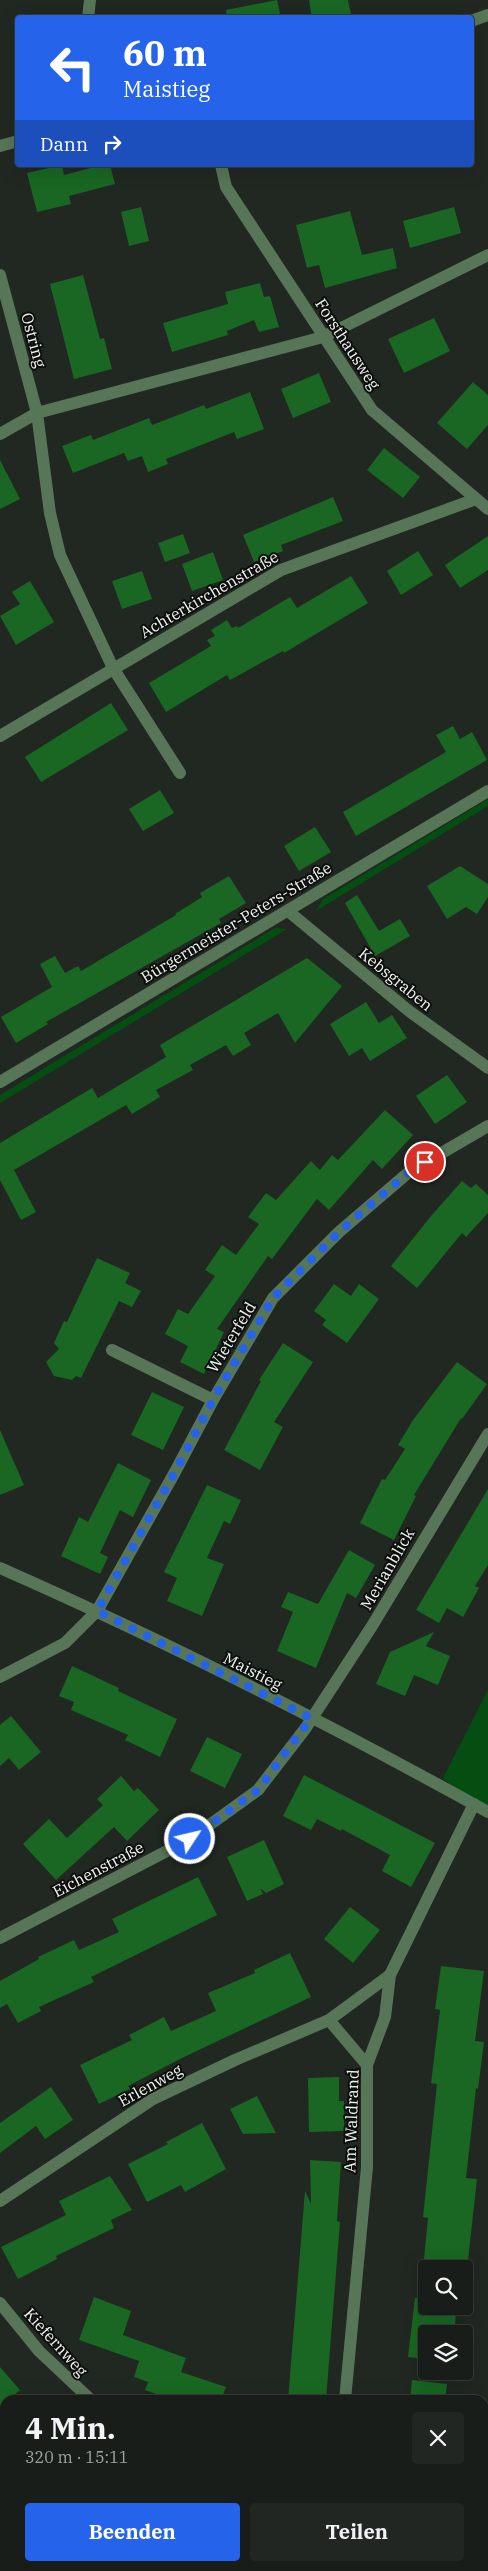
<!DOCTYPE html>
<html lang="de">
<meta charset="utf-8">
<style>
:root{--surface:#191d19;--page:#222622;--text:#f1f3f6;--muted:#9fa2a2;--line:#373b38;--accent:#2563eb}
body{margin:0;font-family:"IBM Plex Serif",serif;background:var(--page);color:var(--text);height:100vh;display:flex;flex-direction:column;font-size:19px;white-space:nowrap}
*{box-sizing:border-box;margin:0}
p{font-size:16px;color:var(--muted)}
.icon{flex:none;width:28px;height:28px;fill:none;stroke:currentColor;stroke-width:2;stroke-linecap:round;stroke-linejoin:round}
.map{position:relative;flex:1;overflow:hidden}
.side{position:absolute;left:0px;top:2395px;width:489px;height:176px;display:flex;flex-direction:column;background:var(--surface);border-radius:15px 15px 0 0;box-shadow:0 5px 20px #0002,0 0 0 1px var(--line)}
.side>*{flex:none}
.guide{position:absolute;left:15px;top:15px;width:459px;height:152px;border-radius:5px;box-shadow:0 5px 20px #0002,0 0 0 1px var(--line);background:#2563eb;color:#fff;overflow:hidden}
.fabs{position:absolute;left:418px;top:2260px;display:grid;gap:10px}
.fabs a{display:grid;place-items:center;width:55px;height:55px;border-radius:5px;background:var(--surface);box-shadow:0 5px 20px #0002,0 0 0 1px var(--line);font-size:25px}
.pin{position:absolute;display:grid;place-items:center;width:42px;height:42px;color:#fff;margin:-21px;border:2px solid #fff;border-radius:50%;box-shadow:0 1px 5px #0007}
.me{position:absolute;width:55px;margin:-28px;rotate:55deg;stroke-linejoin:round;filter:drop-shadow(0 0 4px #0008)}
.turn{display:flex;align-items:center;gap:18px;height:105px;padding:0 25px;font-size:22px}
.turn .icon{width:65px;height:65px;stroke-width:2.5}
.turn b{display:block;font-size:35px;line-height:42px}
.then{display:flex;align-items:center;height:48px;padding:0 25px;background:#0003;gap:10px;font-size:19px}
.round{display:grid;place-items:center;flex:none;width:52px;height:52px;border-radius:5px;background:var(--page)}
.summary{display:flex;align-items:center;justify-content:space-between;height:85px;padding:0 25px}
h1{font-size:30px;font-weight:700;line-height:38px}
.action{display:flex;gap:10px;margin-top:auto;padding:10px 25px}
.action a{flex:1;height:58px;border-radius:5px;background:var(--accent);color:#fff;font-size:20px;font-weight:700;line-height:58px;text-align:center}
.action a+a{background:var(--page);color:var(--text)}
.map>svg:first-child{display:block}
</style>
<div class="map">
<svg width="488" height="2571" viewBox="0 0 488 2571">
<rect width="100%" height="100%" fill="#212721"/>
<g fill="#054e12">
<polygon points="488,799 488,806 316,911 323,899"/>
<polygon points="275,928 287,929 0,1103 0,1095"/>
<polygon points="488,1690 488,1812 474,1804 443,1778"/>
</g>
<g fill="#196722">
<polygon points="277,0 281,18 227,18 226,10"/>
<polygon points="309,0 348,0 351,15 312,18"/>
<polygon points="62,165 64,175 102,165 110,165 115,184 69,196 71,204 37,212 27,173"/>
<polygon points="141,207 149,241 129,246 121,212"/>
<polygon points="454,207 461,233 410,248 403,221"/>
<polygon points="350,211 362,255 393,248 397,268 325,288 319,265 307,268 296,225"/>
<polygon points="83,275 100,339 104,338 112,369 74,379 50,284"/>
<polygon points="260,283 264,297 270,296 279,327 259,332 254,320 227,331 228,335 172,352 163,323 228,304 225,292"/>
<polygon points="434,318 450,351 404,373 388,339"/>
<polygon points="319,373 331,402 293,418 281,389"/>
<polygon points="473,382 488,395 488,425 467,449 437,423"/>
<polygon points="250,392 264,429 237,439 234,432 166,459 168,464 148,472 142,456 128,461 124,453 73,473 62,446 91,435 93,440 149,418 152,425 204,405 206,409"/>
<polygon points="384,448 420,477 403,498 367,470"/>
<polygon points="0,460 20,499 0,509"/>
<polygon points="333,497 343,521 281,545 283,551 254,562 243,535"/>
<polygon points="183,534 190,553 165,562 158,543"/>
<polygon points="488,536 488,570 460,588 445,565"/>
<polygon points="418,551 433,575 401,595 387,571"/>
<polygon points="213,552 223,580 192,591 182,564"/>
<polygon points="142,571 152,599 122,609 112,581"/>
<polygon points="351,576 368,603 284,653 283,651 230,680 227,675 166,712 149,683 211,646 207,640 215,636 211,630 227,620 232,628 237,626 238,628 290,597 297,608"/>
<polygon points="30,581 54,622 16,645 0,616 20,604 12,592"/>
<polygon points="111,703 128,730 41,782 25,757"/>
<polygon points="453,726 460,739 472,732 487,760 356,836 343,812 446,752 436,735"/>
<polygon points="160,790 174,813 143,831 129,809"/>
<polygon points="315,827 331,852 299,871 284,846"/>
<polygon points="460,866 488,884 488,897 477,914 466,907 447,919 427,886"/>
<polygon points="229,876 246,903 219,919 221,923 46,1022 48,1024 16,1043 1,1017 52,987 40,964 55,956 65,973 78,966 81,971 176,915 175,914 202,897 200,893"/>
<polygon points="357,895 379,931 400,919 410,936 375,956 345,903"/>
<polygon points="307,958 342,986 295,1043 278,1013 244,1033 251,1045 233,1056 226,1045 190,1065 193,1070 156,1090 160,1097 132,1114 126,1105 14,1170 36,1212 21,1220 0,1180 0,1143 92,1088 98,1098 166,1057 160,1045"/>
<polygon points="366,1002 379,1023 392,1015 407,1038 370,1061 362,1048 349,1056 330,1024"/>
<polygon points="447,1075 467,1102 435,1124 416,1096"/>
<polygon points="385,1110 413,1135 382,1169 373,1160 329,1210 317,1199 272,1259 268,1256 217,1329 224,1332 204,1374 180,1362 188,1346 165,1334 178,1309 188,1314 215,1276 205,1270 222,1245 236,1255 259,1224 248,1217 266,1193 276,1200 311,1161 320,1170 332,1155 338,1160"/>
<polygon points="462,1181 471,1188 476,1184 488,1195 488,1213 466,1237 462,1233 417,1288 391,1266 431,1216"/>
<polygon points="97,1258 130,1273 125,1283 141,1291 132,1307 119,1301 81,1378 76,1376 72,1380 54,1376 46,1362 59,1349 54,1343 64,1321 67,1322"/>
<polygon points="334,1284 351,1296 359,1284 379,1299 347,1343 322,1325 326,1320 314,1311"/>
<polygon points="283,1343 313,1362 274,1422 283,1427 260,1470 224,1450 261,1381 259,1380"/>
<polygon points="457,1362 487,1384 462,1419 461,1418 414,1495 416,1496 394,1540 360,1523 382,1479 385,1480 405,1449 398,1445 413,1420"/>
<polygon points="152,1392 184,1407 163,1450 131,1435"/>
<polygon points="0,1430 24,1485 0,1495"/>
<polygon points="118,1463 151,1480 133,1517 120,1510 100,1553 108,1557 100,1574 61,1556 79,1517 88,1522"/>
<polygon points="207,1485 241,1500 230,1524 224,1521 207,1558 224,1564 202,1616 167,1601 177,1578 164,1572"/>
<polygon points="488,1489 488,1565 475,1586 479,1588 463,1617 447,1608 439,1623 416,1610"/>
<polygon points="349,1550 375,1565 356,1598 347,1593 316,1668 277,1651 293,1612 281,1607 288,1592 318,1604"/>
<polygon points="434,1632 426,1646 450,1656 438,1685 414,1675 405,1696 376,1684 390,1652"/>
<polygon points="72,1666 119,1688 118,1691 177,1719 160,1757 125,1740 128,1735 71,1710 74,1702 59,1696"/>
<polygon points="11,1716 41,1752 19,1770 9,1758 0,1766 0,1725"/>
<polygon points="207,1737 242,1754 225,1788 190,1771"/>
<polygon points="304,1775 435,1843 411,1887 382,1871 390,1855 342,1829 341,1831 317,1819 311,1830 283,1816"/>
<polygon points="121,1776 134,1791 138,1788 159,1810 127,1841 114,1827 56,1880 23,1844 49,1819 67,1838 103,1805 97,1799"/>
<polygon points="264,1840 284,1884 266,1893 260,1888 263,1894 247,1901 227,1857"/>
<polygon points="198,1877 217,1915 91,1977 94,1982 39,2007 41,2011 18,2023 7,2004 0,2008 0,1981 39,1959 38,1957 74,1940 79,1950 119,1932 112,1919"/>
<polygon points="350,1907 380,1930 353,1963 324,1939"/>
<polygon points="290,1953 311,1997 184,2057 128,2086 130,2089 99,2104 80,2065 132,2040 129,2035 164,2017 171,2031 216,2011 208,1993 255,1973 254,1970"/>
<polygon points="441,1966 484,1971 475,2041 484,2042 478,2089 476,2088 466,2178 477,2179 467,2269 423,2269 428,2218 423,2217 437,2084 431,2083 440,2010 435,2009"/>
<polygon points="339,2077 339,2101 344,2101 344,2131 309,2132 308,2078"/>
<polygon points="51,2087 73,2120 45,2139 36,2126 0,2153 0,2123"/>
<polygon points="257,2096 276,2133 243,2134 230,2109"/>
<polygon points="202,2123 226,2169 185,2192 181,2185 147,2202 128,2164 168,2144 166,2142"/>
<polygon points="310,2160 341,2162 337,2221 340,2222 326,2400 288,2400 305,2191 311,2204"/>
<polygon points="110,2176 132,2210 111,2220 114,2228 56,2256 57,2259 18,2279 1,2247 66,2215 59,2201"/>
<polygon points="94,2297 131,2311 123,2335 186,2358 181,2372 226,2387 221,2400 172,2400 145,2390 148,2382 134,2377 139,2361 79,2340"/>
<polygon points="415,2298 426,2299 426,2310 456,2313 454,2334 426,2334 426,2359 408,2357"/>
<polygon points="0,2367 20,2390 8,2400 5,2400 0,2408"/>
<polygon points="412,2380 447,2384 445,2400 410,2400"/>
</g>
<g fill="none" stroke-linecap="round" stroke-linejoin="round">
<g stroke="#577557" stroke-width="12">
<polyline points="88,18 90,0"/>
<polyline points="471,21 488,15"/>
<polyline points="0,146 18,141"/>
<polyline points="221,165 226,187 372,410 488,509"/>
<polyline points="0,275 37,413 50,513 60,555 113,668 180,773"/>
<polyline points="0,434 37,413 323,337 488,255"/>
<polyline points="0,736 281,570 476,499"/>
<polyline points="288,911 409,1011 488,1068"/>
<polyline points="0,1082 488,791"/>
<polyline points="112,1350 213,1400"/>
<path d="M 0,1568 C 166,1641 329,1724 488,1812"/>
<polyline points="0,1677 65,1643 97,1611 175,1472 213,1400 273,1298 339,1232 409,1172 488,1126"/>
<polyline points="0,1938 190,1839 258,1790 305,1729 372,1626 488,1434"/>
<polyline points="329,2020 367,2065"/>
<polyline points="0,2201 153,2099 235,2060 329,2020 390,1975"/>
<polyline points="0,2303 39,2351 91,2400"/>
<polyline points="345,2400 367,2167 367,2065 385,2017 390,1975 474,1804"/>
<polyline points="332,2571 332,2566"/>
</g>
</g>
<g fill="none" stroke-linecap="round" stroke-linejoin="round">
<polyline stroke="#2563eb" stroke-width="9" stroke-dasharray="0 16.2" points="190,1839 258,1790 311,1718 97,1611 175,1472 213,1400 273,1298 339,1232 409,1172 425,1162"/>
</g>
<g text-anchor="middle" stroke-width="4" stroke-linejoin="round" paint-order="stroke">
<g font-size="16" fill="#f1f5f1" stroke="#0c0f0c">
<text transform="translate(34 340) rotate(75)" y="6">Ostring</text>
<text transform="translate(348 344) rotate(57)" y="6">Forsthausweg</text>
<text transform="translate(209 594) rotate(-30)" y="6">Achterkirchenstraße</text>
<text transform="translate(236 922) rotate(-31)" y="6">Bürgermeister-Peters-Straße</text>
<text transform="translate(396 979) rotate(39)" y="6">Kebsgraben</text>
<text transform="translate(231 1337) rotate(-59)" y="6">Wieterfeld</text>
<text transform="translate(387 1569) rotate(-60)" y="6">Merianblick</text>
<text transform="translate(253 1671) rotate(27)" y="6">Maistieg</text>
<text transform="translate(98 1869) rotate(-28)" y="6">Eichenstraße</text>
<text transform="translate(150 2085) rotate(-29)" y="6">Erlenweg</text>
<text transform="translate(351 2121) rotate(-88)" y="6">Am Waldrand</text>
<text transform="translate(56 2342) rotate(48)" y="6">Kiefernweg</text>
</g>
</g>
</svg>
<div class="fabs">
<a><svg class="icon" aria-label="search" viewBox="0 0 24 24"><circle cx="10" cy="10" r="6"/><path d="M15 15l6 6"/></svg></a>
<a><svg class="icon" aria-label="layers" viewBox="0 0 24 24"><path d="M12 4l9 5-9 5-9-5zM3 14l9 5 9-5"/></svg></a>
</div>
<div class="pin" style="left:425px;top:1162px;background:#d93025"><svg class="icon" aria-label="arrive" viewBox="0 0 24 24"><path d="M6 21V4h12l-3 4 3 4H6"/></svg></div>
<svg class="me" style="left:190px;top:1839px" viewBox="-20 -20 40 40"><circle r="17" fill="#2563eb" stroke="#fff" stroke-width="3"/><path d="M0-11L8 9 0 5-8 9z" fill="#fff"/></svg>
<div class="guide">
<div class="turn"><svg class="icon" aria-label="left" viewBox="0 0 24 24"><path d="M17 20v-9H6M10 6l-5 5 5 5"/></svg><div><b>60 m</b>Maistieg</div></div>
<div class="then">Dann<svg class="icon" aria-label="right" viewBox="0 0 24 24"><path d="M7 20v-9h11M14 6l5 5-5 5"/></svg></div>
</div>
<section class="side">
<div class="summary"><div><h1>4 Min.</h1><p>320 m · 15:11</p></div><a class="round"><svg class="icon" aria-label="close" viewBox="0 0 24 24"><path d="M6 6l12 12M18 6L6 18"/></svg></a></div>
<div class="action"><a>Beenden</a><a>Teilen</a></div>
</section>
</div>
